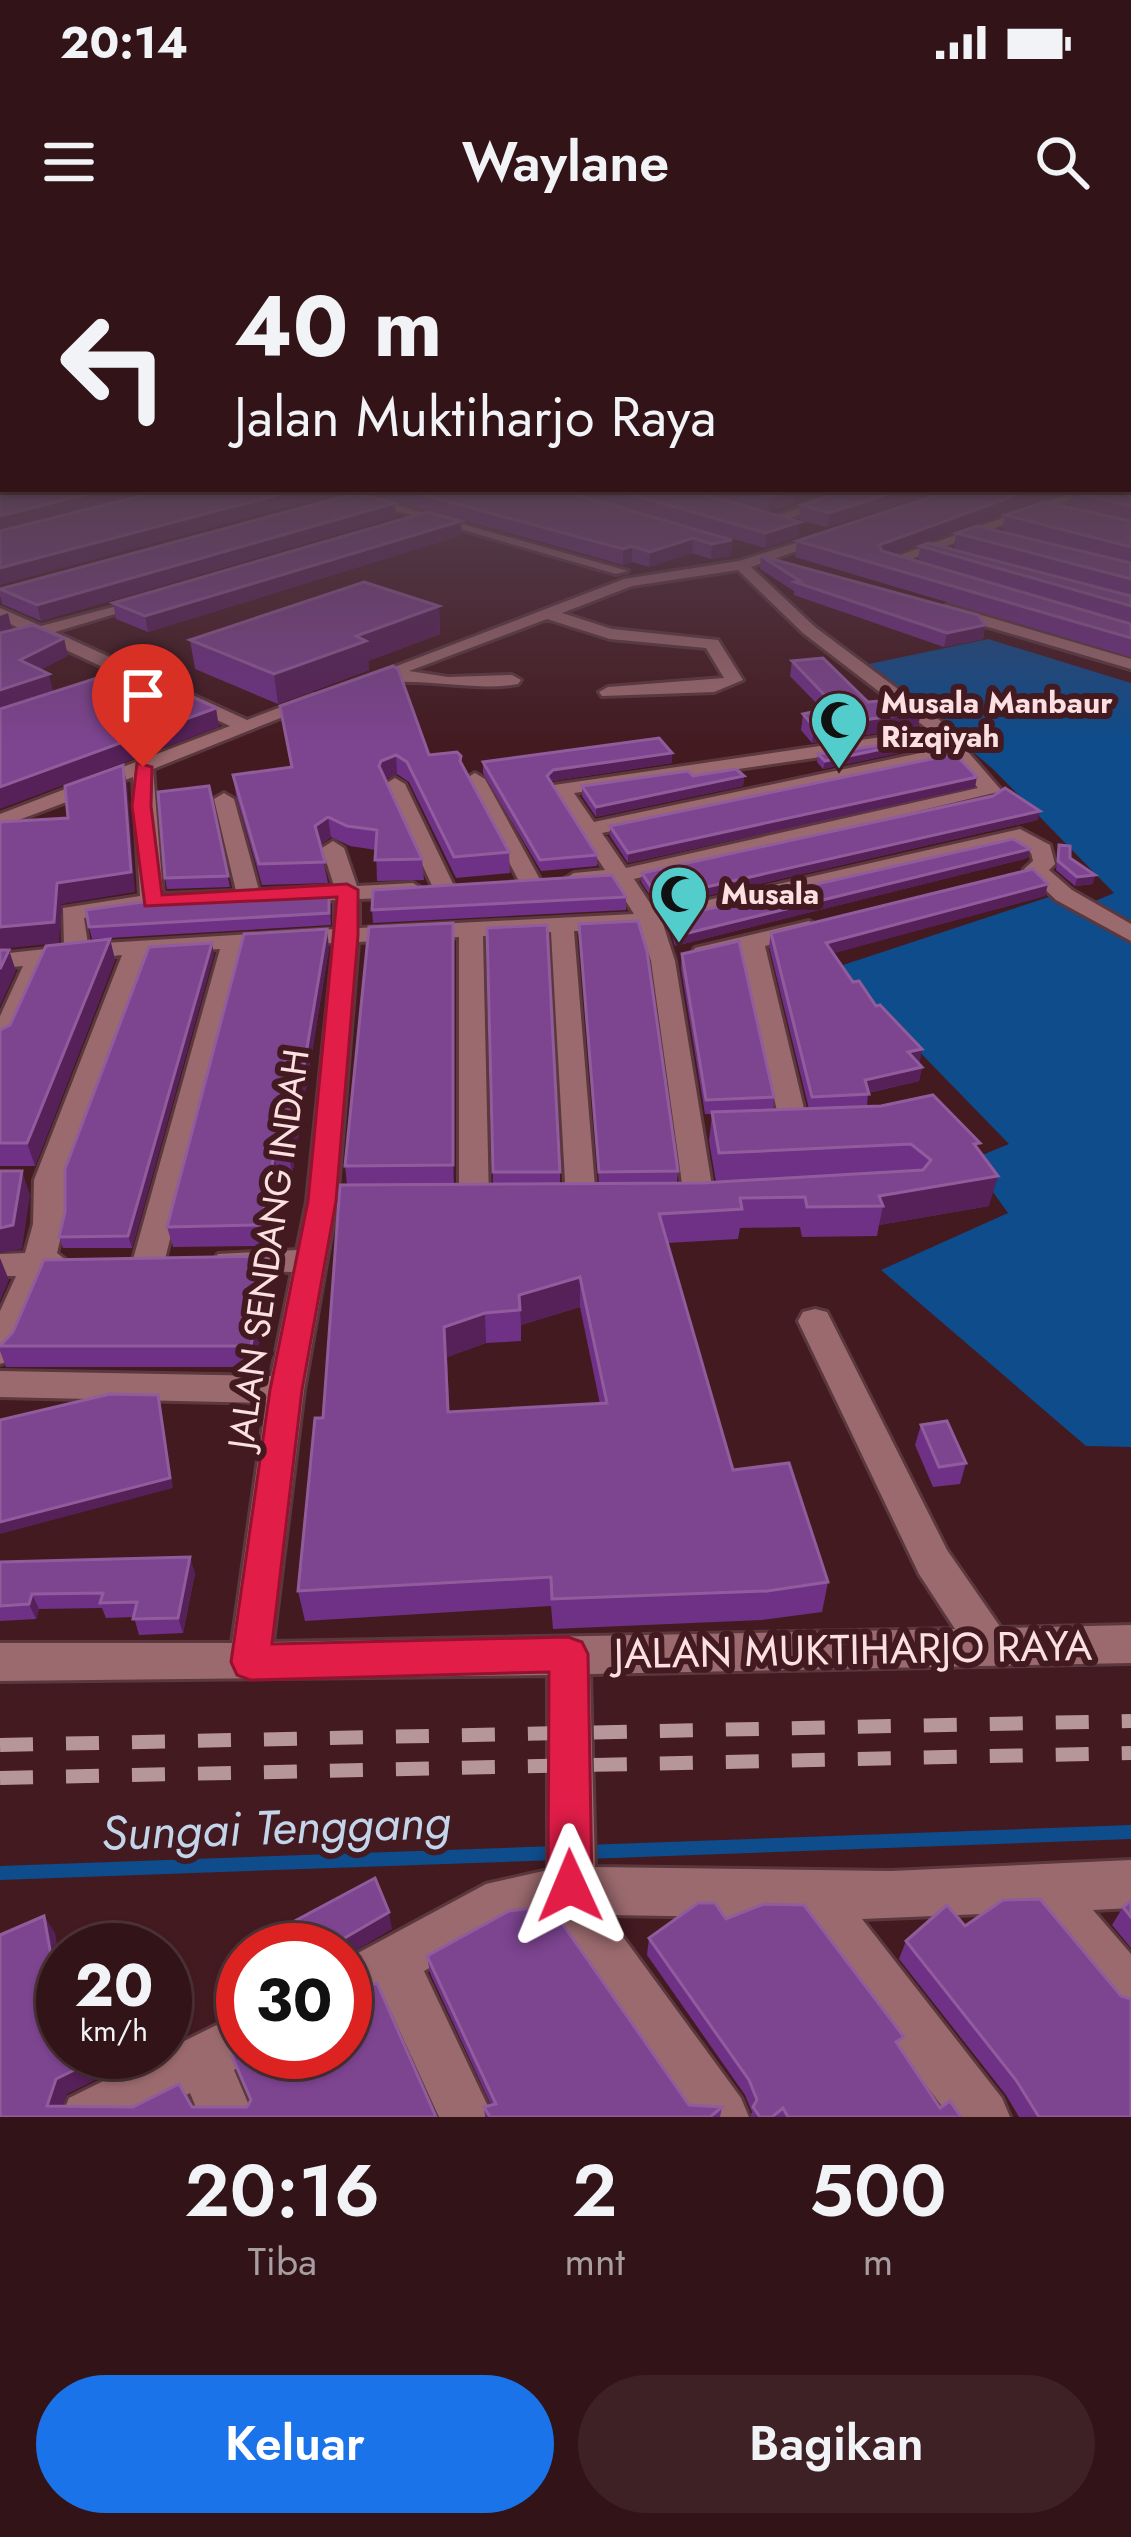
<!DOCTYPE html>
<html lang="id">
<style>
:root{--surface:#321418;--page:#3d2125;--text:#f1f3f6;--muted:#a89ea2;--line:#4d3337;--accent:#1a73e8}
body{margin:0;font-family:Jost,sans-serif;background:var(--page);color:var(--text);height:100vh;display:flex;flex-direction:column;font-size:45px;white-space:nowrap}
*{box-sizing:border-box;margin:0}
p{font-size:39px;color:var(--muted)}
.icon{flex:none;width:66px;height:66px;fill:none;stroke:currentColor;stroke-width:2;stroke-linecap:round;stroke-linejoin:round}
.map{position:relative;height:1877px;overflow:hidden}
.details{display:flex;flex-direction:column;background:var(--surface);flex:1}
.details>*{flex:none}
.hud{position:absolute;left:0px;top:0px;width:1131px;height:252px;box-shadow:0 3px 9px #0004,0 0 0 3px var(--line);background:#321418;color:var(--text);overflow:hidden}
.speed{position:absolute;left:36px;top:1683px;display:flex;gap:24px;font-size:60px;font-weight:700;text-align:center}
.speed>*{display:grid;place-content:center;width:156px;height:156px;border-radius:50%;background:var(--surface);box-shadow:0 3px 9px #0004,0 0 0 3px var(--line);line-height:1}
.speed small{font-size:30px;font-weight:400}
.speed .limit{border:18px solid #d22;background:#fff;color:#111}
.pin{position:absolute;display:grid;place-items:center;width:102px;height:102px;color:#fff;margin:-123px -51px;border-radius:50% 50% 50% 0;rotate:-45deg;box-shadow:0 0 12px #0007}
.pin .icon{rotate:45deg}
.me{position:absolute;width:132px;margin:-66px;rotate:359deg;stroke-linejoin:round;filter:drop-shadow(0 0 9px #0008)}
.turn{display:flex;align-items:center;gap:42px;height:252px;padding:0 36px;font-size:54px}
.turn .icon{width:156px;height:156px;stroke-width:2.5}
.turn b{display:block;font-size:84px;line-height:102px}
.eta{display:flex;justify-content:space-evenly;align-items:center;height:204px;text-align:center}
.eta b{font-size:72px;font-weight:600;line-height:84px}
.action{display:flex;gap:24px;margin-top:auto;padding:24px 36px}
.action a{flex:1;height:138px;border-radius:72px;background:var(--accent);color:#fff;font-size:48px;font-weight:600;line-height:138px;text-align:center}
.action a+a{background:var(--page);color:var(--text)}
.status{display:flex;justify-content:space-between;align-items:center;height:84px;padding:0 60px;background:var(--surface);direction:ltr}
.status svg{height:33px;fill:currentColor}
header{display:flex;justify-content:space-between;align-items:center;height:156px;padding:0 36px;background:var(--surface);font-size:54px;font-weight:600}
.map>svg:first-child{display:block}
</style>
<div class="status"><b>20:14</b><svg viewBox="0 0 49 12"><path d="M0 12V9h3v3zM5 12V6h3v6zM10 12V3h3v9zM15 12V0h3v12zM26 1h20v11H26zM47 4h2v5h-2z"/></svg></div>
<header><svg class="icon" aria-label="menu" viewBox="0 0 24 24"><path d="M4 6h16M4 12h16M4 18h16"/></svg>Waylane<svg class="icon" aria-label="search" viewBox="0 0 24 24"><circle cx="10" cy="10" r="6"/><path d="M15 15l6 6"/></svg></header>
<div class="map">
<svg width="1131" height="1877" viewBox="0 0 1131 1877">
<rect width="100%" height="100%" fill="#431a20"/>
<polygon fill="#0e4c8b" points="988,399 1131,443 1131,1207 1086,1206 881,1030 1008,973 970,920 1009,904 837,727 1058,654 1093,662 1114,653 993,529 869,424"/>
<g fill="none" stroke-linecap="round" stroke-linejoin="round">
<g stroke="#0e4c8b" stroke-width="14">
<polyline points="585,1612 1131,1592"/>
<polyline points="0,1633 556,1613"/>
</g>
<g stroke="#5a383d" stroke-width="6">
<g id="minor">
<polygon points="320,249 340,249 628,331 616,334"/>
<polygon points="858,249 877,249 775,283 763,280"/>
<polygon points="1082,249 1100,249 903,322 913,325 913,331 881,322"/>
<path d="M 827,293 L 839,296 L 751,327 L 815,387 L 942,482 L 1002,551 L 634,639 L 656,672 L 1020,589 L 1050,605 L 1055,624 L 1049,630 L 1072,650 L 1131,684 L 1131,701 L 1056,660 L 1024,629 L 1033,621 L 1031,613 L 1016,602 L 663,684 L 675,721 L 714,958 L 699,968 L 684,958 L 651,721 L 641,688 L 574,691 L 596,959 L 581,969 L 566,959 L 551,692 L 483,696 L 489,960 L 474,970 L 459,960 L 459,697 L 358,702 L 337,961 L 304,1150 L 273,1402 L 955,1389 L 919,1334 L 798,1081 L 803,1072 L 815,1069 L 827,1072 L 947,1310 L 1001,1388 L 1131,1385 L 1131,1423 L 590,1434 L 595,1627 L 891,1631 L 1131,1620 L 1131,1668 L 1093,1670 L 1131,1714 L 1131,1777 L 1113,1770 L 1032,1672 L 862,1679 L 1002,1858 L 1010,1877 L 950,1877 L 801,1678 L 607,1675 L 741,1858 L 749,1877 L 690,1877 L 552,1678 L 509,1684 L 424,1731 L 493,1877 L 439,1877 L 383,1754 L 345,1772 L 345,1720 L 486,1644 L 548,1630 L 548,1435 L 0,1441 L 0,1403 L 232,1403 L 266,1163 L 0,1157 L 0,1131 L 271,1136 L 292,1032 L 218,1030 L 213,1022 L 218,1014 L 297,1010 L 307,961 L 334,703 L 244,708 L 164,1023 L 159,1031 L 137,1031 L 132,1023 L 220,709 L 148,713 L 64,940 L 64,984 L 57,1013 L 71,1024 L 66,1032 L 49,1035 L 17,1111 L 12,1120 L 0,1124 L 0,1071 L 16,1036 L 0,1036 L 0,1014 L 25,1013 L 33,984 L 34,940 L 122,715 L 49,723 L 13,805 L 0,813 L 0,776 L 23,726 L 0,728 L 0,714 L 64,707 L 63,668 L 140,656 L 133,537 L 0,587 L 0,574 L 230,486 L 38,397 L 0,408 L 0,398 L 25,391 L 0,379 L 0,368 L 41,386 L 155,356 L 155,362 L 55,392 L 247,480 L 313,455 L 328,459 L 153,529 L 163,654 L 236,651 L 214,559 L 224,553 L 234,559 L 259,650 L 334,646 L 322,608 L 333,601 L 344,608 L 357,646 L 413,643 L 424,650 L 413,657 L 359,659 L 359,688 L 634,674 L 614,643 L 574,647 L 563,640 L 574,633 L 605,630 L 551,549 L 554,545 L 929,490 L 803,393 L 738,330 L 632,346 L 562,373 L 612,389 L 718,400 L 743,440 L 714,452 L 602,456 L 599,452 L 608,447 L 724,438 L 706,408 L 610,399 L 547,379 L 409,431 L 448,437 L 512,435 L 521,440 L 518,444 C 466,453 413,433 364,447 L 355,442 L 624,339 L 739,321 ZM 937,500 L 944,508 L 594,582 L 574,553 ZM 953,518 L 978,548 L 626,628 L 602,593 ZM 335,660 L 335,689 L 88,704 L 84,678 L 152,668 Z"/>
<polygon points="947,365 1131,419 1131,429 941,373 939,370"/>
<polygon points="475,533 485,539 542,643 539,648 523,648 520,643 465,539"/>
<polygon points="395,538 405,544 456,650 453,655 437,655 434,650 385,544"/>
<polygon points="809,681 821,688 817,693 765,706 808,885 794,894 780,885 742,711 704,720 692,713 695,708"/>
<polygon points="243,1772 243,1812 263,1812 234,1830 254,1877 200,1877 190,1853 143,1877 61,1877 69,1858"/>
</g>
</g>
<use href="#minor" fill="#9b6a6e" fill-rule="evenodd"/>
<g stroke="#b79699" stroke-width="14" stroke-dasharray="33 33" stroke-linecap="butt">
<polyline points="0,1505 1131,1481"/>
<polyline points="0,1538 1131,1513"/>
</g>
</g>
<g fill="#6e3186" fill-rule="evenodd">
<polygon points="1131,242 1131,339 1109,318 1002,290 1005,275 1122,279 1070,266 1073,252"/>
<polygon points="351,249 557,249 732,300 731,316 711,319 692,313 649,327 632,322 623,325"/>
<polygon points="561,249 687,249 798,297 765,308"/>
<polygon points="690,249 947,249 827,287 799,280 801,265 845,251 820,254 795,250 794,264 769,271"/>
<polygon points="955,249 1069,249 893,314 918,321 920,306 1119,353 954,308 956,293 1131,339 1131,417 795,317 797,301"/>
<polygon points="396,277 41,381 2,364 0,356 0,348"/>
<polygon points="462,295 148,392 116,379 113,363"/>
<polygon points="761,316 985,385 983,399 944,407 794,355 794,351 760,329"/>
<polygon points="439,366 440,394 368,421 369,430 278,464 195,429 190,400"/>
<polygon points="792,421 868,462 918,487 812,503 801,490 803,474 823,470 790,436"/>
<polygon points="280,466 429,515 461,516 462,525 509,612 510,633 456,638 409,542 397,534 385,539 422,619 424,640 377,641 376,610 350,606 331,597 320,605 328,643 262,645 236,555 233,535 291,528"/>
<polygon points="937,505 823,529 817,522 818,514"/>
<polygon points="483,522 672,523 553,541 551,542 597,615 597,626 541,631 483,533"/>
<polygon points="693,536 744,536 743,546 596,577 582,556 582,546"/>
<polygon points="209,546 230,647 167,649 165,638"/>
<polygon points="975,547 628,623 610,596 610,586"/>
<polygon points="1038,580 658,667 641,642 642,633"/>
<polygon points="1059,605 1070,618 1093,644 1075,646 1056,630"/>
<polygon points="1028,618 675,706 669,687 669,678"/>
<polygon points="329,654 331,685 92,699 89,687"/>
<path d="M 1045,656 L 833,713 L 853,742 L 876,766 L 922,827 L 919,841 L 868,853 L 867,867 L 978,910 L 989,966 L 879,985 L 877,996 L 802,997 L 800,987 L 740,988 L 738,999 L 667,1003 L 733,1230 L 828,1342 L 822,1372 L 762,1380 L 553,1389 L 551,1366 L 305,1381 L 298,1351 L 323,1178 L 347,945 L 345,926 L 454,702 L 454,944 L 493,944 L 487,688 L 560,932 L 560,944 L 599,943 L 579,684 L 678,931 L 677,943 L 716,942 L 709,901 L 712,874 L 705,874 L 681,728 L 682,714 L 774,857 L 773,870 L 809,869 L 769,706 L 771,693 ZM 580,1067 L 600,1164 L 449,1172 L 447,1117 L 486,1103 L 521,1101 L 521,1085 Z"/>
<polygon points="626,657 626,670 373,683 372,670"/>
<polygon points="110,699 115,720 35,926 0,926 0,790 10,785"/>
<polygon points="329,708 292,935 278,936 265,1006 173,1007 167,987"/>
<polygon points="214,714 132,1008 63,1008 59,997 65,972"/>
<polygon points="267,1016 271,1037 255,1127 6,1127 0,1111 0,1104"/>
<polygon points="921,1185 966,1223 960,1244 933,1247 915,1205"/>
<polygon points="0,1322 195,1333 183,1393 139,1395 134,1377 106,1378 102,1368 39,1369 36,1379 0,1381"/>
<polygon points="1131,1661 1131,1708 1112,1685 1123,1667"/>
<polygon points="726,1679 899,1807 940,1868 961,1877 750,1877 752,1872 745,1855 647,1715 649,1698"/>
<polygon points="965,1686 1121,1756 1131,1877 1019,1877 1006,1855 899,1719 906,1701"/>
<polygon points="427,1716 689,1865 722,1867 720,1877 485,1877 484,1867 491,1865 430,1733"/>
</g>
<g fill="#562059">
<polygon points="108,249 168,249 0,291 0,276"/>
<polygon points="300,249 332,249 328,256 0,345 0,328"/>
<polygon points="821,249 856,249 820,254"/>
<polygon points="904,249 947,249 827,287 829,273"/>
<polygon points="1033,249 1069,249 877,320 879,305"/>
<polygon points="795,250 794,264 769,271 770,257"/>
<polygon points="395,263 396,277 41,381 37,365"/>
<polygon points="461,281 462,295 148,392 145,376"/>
<polygon points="800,282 798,297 765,308 766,293"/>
<polygon points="693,298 692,313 649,327 650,312"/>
<polygon points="732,300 731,316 711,319 712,304"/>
<polygon points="632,306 632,322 623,325 623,309"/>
<polygon points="439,366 440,394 368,421 369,430 278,464 274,434 356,396"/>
<polygon points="8,373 12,390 0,394 0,376"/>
<polygon points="985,385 983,399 944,407 947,393"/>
<polygon points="64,398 68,416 25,438 20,420"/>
<polygon points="49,434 53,451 0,469 0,450"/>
<polygon points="216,468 219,487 0,569 0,547"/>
<polygon points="921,472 918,487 812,503 814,487"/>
<polygon points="938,497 937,505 823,529 825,521"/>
<polygon points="672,513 672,523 553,541 547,546 547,536 553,530"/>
<polygon points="396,515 397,534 383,540 379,526 381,521"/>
<polygon points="123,525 127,544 135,652 62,664 59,703 0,709 0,687 57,643"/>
<polygon points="744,536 743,546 596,577 596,567"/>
<polygon points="977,537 975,547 628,623 628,613"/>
<polygon points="1040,571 1038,580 658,667 658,658"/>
<polygon points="328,577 331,597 318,606 315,586"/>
<polygon points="1030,609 1028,618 675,706 676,696"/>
<polygon points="1095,635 1093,644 1075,646 1077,637"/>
<polygon points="1048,644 1045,656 824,716 826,703"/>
<polygon points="453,683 454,702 454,946 453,925"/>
<polygon points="327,689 329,708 292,935 289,915"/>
<polygon points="110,699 115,720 35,926 27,903"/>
<polygon points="212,703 214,714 132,1008 128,996"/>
<polygon points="9,710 16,731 0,766 0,729"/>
<polygon points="922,809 920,822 905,826 908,812"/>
<polygon points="922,827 919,841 862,854 865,840"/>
<polygon points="274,915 278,936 265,1006 261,985"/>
<polygon points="22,931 30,955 22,1009 0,1013 0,988"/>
<polygon points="998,936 989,966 879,985 883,966 879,956"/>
<polygon points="267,1016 271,1037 255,1127 251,1106"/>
<polygon points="0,1018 9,1040 0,1061"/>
<polygon points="580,1037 580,1067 521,1085 519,1055"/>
<polygon points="485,1073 486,1103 447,1117 451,1202 444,1087"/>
<polygon points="158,1155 173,1248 0,1294 0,1282"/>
<polygon points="190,1317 195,1333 183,1393 178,1378"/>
<polygon points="32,1354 39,1369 36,1379 29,1364"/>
<polygon points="389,1672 392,1689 345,1717 345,1710 336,1710 336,1703"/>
<polygon points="44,1676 55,1693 63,1738 63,1750 55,1738"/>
<polygon points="166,1736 174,1752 187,1795 165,1806"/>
<polygon points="111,1812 152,1812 67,1854 59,1877 47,1866 56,1839"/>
</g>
<g fill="#7d4490" stroke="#915c9c" stroke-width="3" fill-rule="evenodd">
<polygon points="1128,242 1131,242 1131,266 1073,252 1080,249 1128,249"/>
<polygon points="3,247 3,249 108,249 0,276 0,248"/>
<polygon points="168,249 300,249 0,328 0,291"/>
<polygon points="401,249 557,249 732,300 712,304 693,298 650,312 632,306 623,309"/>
<polygon points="611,249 687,249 800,282 766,293"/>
<polygon points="742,249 793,249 795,250 770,257"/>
<polygon points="850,249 904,249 829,273 801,265"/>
<polygon points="955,249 1033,249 879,305 882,311 1131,384 1131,398 797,301"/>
<polygon points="356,253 395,263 37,365 0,349"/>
<polygon points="1044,262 1131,281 1131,307 1005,275"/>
<polygon points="427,272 461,281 145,376 113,363"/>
<polygon points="977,286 1131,323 1131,339 956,293"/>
<polygon points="928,303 1131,356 1131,366 920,306"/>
<polygon points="761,316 978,375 985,385 947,393 795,342 800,341"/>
<polygon points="364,342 439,366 356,396 366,401 274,434 190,400"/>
<polygon points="33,385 64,398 20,420 49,434 0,450 0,393"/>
<polygon points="823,418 868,462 904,459 921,472 814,487 803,474 836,467 792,421"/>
<polygon points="393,426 398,429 429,515 457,512 461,516 460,521 509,612 454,617 407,522 396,515 381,521 379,526 422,619 375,620 377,590 347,586 328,577 315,586 325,622 259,624 233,535 292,527 280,466"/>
<polygon points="128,428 216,468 0,547 0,469"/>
<polygon points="938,497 825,521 818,514"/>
<polygon points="659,498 672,513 553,530 547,536 597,615 540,620 483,522"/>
<polygon points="955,514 977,537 628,613 610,586"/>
<polygon points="123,525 131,632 57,643 54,682 0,687 0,582 68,578 65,546"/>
<polygon points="736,529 744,536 596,567 582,546 688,531 693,536"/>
<polygon points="209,546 228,636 165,638 158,552"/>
<polygon points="1005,548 1040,571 658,658 642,633 993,556"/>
<polygon points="1013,599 1030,609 676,696 669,678"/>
<polygon points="1059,605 1070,606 1070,618 1095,635 1077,637 1058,621"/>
<polygon points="1033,629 1048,644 826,703 853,742 859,741 876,766 880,765 922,809 908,812 922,827 865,840 869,854 812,857 771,693"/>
<polygon points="612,635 626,657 372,670 373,650"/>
<polygon points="329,654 329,673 89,687 86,670 150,661"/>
<polygon points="638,681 647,711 678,931 599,932 579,684"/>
<polygon points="453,683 453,925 345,926 369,687"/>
<polygon points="547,685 560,932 493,932 487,688"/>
<polygon points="327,689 289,915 274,915 261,985 167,987 244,694"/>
<polygon points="110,699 27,903 0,903 0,790 10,785 46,706"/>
<polygon points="739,701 774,857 706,860 682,714"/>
<polygon points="212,703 128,996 59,997 65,972 65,929 149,707"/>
<polygon points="0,710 9,710 0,729"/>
<path d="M 933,855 L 980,903 L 974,904 L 998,936 L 879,956 L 883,966 L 807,967 L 805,957 L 740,958 L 742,969 L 659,974 L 733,1230 L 789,1223 L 828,1342 L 767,1351 L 552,1359 L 551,1337 L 298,1351 L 315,1178 L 323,1178 L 340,945 L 702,943 L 923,930 L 931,920 L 911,904 L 719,913 L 712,872 L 881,866 ZM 580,1037 L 607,1163 L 448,1172 L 444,1087 L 485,1073 L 520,1070 L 519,1055 Z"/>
<polygon points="0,931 22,931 13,985 0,988"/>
<polygon points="267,1016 251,1106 0,1106 13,1092 44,1020"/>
<polygon points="110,1154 158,1155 170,1238 0,1282 0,1180"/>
<polygon points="947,1181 966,1223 939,1227 921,1185"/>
<polygon points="190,1317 178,1378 133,1379 137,1362 100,1363 103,1353 32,1354 29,1364 0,1366 0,1322"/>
<polygon points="375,1638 389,1672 336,1703 336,1710 270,1710 265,1697"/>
<polygon points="1040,1659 1121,1756 1131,1759 1131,1877 1039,1877 1016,1840 906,1701 947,1665 965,1686 1003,1660"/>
<polygon points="1131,1661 1131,1677 1123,1667"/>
<polygon points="698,1663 715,1663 726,1679 764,1664 804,1665 904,1797 896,1802 940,1868 950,1861 961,1877 788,1877 783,1868 772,1877 760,1877 753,1867 757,1860 749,1840 649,1698"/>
<polygon points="550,1666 689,1865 722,1867 710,1877 490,1877 484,1867 496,1864 427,1716 509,1671"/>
<polygon points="44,1676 55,1738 59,1735 63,1749 63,1812 111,1812 56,1839 47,1866 133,1867 179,1844 192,1867 247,1867 251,1860 232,1816 243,1809 243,1812 345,1812 345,1755 377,1743 436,1877 0,1877 0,1695"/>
<polygon points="165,1736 178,1779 165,1785"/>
</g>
<linearGradient id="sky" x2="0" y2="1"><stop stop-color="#250e12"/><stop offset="0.48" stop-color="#553e4e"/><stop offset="1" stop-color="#553e4e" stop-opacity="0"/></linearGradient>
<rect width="1131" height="505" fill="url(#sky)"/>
<polygon fill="#e11d48" stroke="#92132f" stroke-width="3" points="137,523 152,527 151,566 162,655 347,644 358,650 358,695 336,961 302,1150 272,1404 568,1397 582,1402 588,1414 592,1646 585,1662 570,1668 555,1662 548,1646 549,1432 250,1440 237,1435 231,1422 270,1150 308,961 337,657 145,666 132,566"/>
<defs>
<g id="mosque-pin" transform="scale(3)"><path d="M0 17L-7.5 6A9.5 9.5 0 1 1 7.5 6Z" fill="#53cdcb" stroke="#431a20"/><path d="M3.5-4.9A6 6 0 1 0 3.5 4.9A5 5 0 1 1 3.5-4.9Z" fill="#111"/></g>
</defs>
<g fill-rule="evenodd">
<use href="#mosque-pin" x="839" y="480"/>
<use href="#mosque-pin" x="679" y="654"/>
</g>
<g text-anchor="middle" stroke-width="12" stroke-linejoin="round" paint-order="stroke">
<g font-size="30" font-weight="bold" fill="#fcdfe1" stroke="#431a20" text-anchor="start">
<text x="881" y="473">Musala Manbaur<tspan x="881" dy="34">Rizqiyah</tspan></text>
<text x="721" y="664">Musala</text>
</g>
<g font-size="36" fill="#fcdfe1" stroke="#431a20">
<text transform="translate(268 1009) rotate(-82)" y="13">JALAN SENDANG INDAH</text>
</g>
<g font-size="42" fill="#fcdfe1" stroke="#431a20">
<text transform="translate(853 1409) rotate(-1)" y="15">JALAN MUKTIHARJO RAYA</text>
</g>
<g font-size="48" font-style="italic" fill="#c3d5eb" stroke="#431a20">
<text transform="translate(276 1587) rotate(-2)" y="17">Sungai Tenggang</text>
</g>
</g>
</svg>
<div class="speed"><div>20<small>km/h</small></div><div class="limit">30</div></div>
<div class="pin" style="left:143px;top:527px;background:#d93025"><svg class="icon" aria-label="arrive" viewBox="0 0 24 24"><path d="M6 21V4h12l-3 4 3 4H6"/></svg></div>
<svg class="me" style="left:570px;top:1646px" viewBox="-20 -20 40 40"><path d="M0-17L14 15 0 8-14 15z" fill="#e11d48" stroke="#fff" stroke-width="4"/></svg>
<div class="hud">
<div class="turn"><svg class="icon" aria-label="left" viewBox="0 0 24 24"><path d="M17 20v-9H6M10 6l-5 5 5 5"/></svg><div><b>40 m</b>Jalan Muktiharjo Raya</div></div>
</div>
</div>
<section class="details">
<div class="eta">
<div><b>20:16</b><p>Tiba</p></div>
<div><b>2</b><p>mnt</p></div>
<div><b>500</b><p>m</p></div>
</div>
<div class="action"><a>Keluar</a><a>Bagikan</a></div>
</section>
